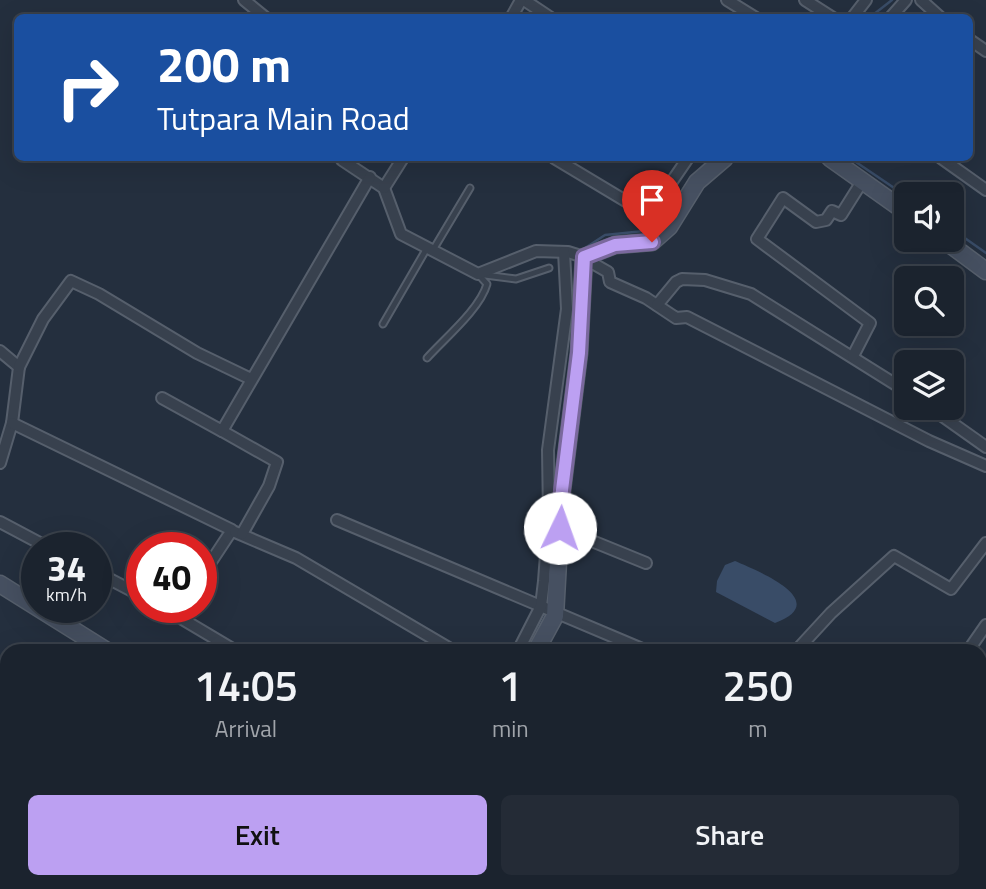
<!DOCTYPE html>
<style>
:root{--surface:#1b232e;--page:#242b36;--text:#f1f3f6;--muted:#a0a4aa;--line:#39404a;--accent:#bca0f2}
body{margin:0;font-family:"Titillium Web",sans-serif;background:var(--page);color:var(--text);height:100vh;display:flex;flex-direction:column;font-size:26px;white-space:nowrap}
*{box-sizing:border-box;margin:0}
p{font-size:23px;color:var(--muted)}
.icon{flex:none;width:38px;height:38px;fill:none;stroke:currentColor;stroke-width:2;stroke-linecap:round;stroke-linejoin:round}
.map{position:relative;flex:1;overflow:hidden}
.panel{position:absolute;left:0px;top:644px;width:987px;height:245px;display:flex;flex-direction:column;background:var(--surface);border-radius:21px 21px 0 0;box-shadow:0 7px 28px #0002,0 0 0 2px var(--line)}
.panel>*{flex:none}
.guide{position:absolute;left:14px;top:14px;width:959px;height:147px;border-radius:10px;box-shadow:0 7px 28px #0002,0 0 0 2px var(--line);background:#1a4fa0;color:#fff;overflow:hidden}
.fabs{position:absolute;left:894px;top:182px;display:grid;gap:14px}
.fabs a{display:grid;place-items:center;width:70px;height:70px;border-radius:10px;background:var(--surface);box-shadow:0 7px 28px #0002,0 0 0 2px var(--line);font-size:35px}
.speed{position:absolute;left:21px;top:532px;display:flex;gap:14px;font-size:35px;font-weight:700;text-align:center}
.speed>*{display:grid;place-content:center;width:91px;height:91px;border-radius:50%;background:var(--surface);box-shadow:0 7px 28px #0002,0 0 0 2px var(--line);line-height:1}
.speed small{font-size:18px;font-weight:400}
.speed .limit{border:10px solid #d22;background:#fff;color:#111}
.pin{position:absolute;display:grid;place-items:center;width:60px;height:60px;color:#fff;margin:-72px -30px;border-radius:50% 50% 50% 0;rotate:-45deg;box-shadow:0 0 7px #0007}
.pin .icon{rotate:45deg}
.me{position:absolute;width:77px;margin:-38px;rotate:3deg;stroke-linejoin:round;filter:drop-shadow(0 0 5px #0008)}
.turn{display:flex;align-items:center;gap:24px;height:147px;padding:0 28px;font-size:32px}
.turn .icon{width:91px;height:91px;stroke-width:2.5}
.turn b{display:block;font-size:49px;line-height:60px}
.eta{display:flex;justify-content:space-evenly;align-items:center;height:119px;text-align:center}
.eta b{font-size:42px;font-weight:600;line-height:49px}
.button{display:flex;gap:14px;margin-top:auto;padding:14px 28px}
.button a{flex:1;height:80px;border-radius:10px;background:var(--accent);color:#111;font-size:28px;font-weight:600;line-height:80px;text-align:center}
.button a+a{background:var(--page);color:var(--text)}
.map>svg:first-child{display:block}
</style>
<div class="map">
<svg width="986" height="889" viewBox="0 0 986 889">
<rect width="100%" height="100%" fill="#242f3e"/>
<path fill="#394c67" d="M 735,561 C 756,570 834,601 775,623 L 716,592 L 717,581 L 725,565 Z"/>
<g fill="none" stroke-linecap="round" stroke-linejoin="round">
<g stroke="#394c67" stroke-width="2.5">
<polyline points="869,18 892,0"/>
<polyline points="850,158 906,196"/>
<polyline points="697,172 711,158"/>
<polyline points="661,220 690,179"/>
<polyline points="952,229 986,253"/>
<polyline points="579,252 605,235 654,230 658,225"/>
<polyline points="537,632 547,613"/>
</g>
<polyline stroke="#394c67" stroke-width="16" points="775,889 780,889"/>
<g stroke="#565f6c" stroke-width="9">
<g id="lane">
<polyline points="433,250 470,188"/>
<polyline points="485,275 516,279 549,268"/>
<polyline points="383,324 427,248"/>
<path d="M 427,358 C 445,338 480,309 487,284 L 478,274"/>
</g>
</g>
<g stroke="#565f6c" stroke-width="14">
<g id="street">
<polyline points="244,0 266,18"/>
<polyline points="524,0 551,18"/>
<polyline points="727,0 756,18"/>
<polyline points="805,0 833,18"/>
<polyline points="921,0 941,18"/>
<polyline points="511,18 521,0"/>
<polyline points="852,18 866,0"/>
<polyline points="890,18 906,0"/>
<polyline points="970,40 986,51"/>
<polyline points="342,158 342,160 384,188 401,234 478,274 536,251 568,252 584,257"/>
<polyline points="554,158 669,227"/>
<polyline points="941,158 986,190"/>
<polyline points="384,188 403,158"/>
<polyline points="649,215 688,158"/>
<polyline points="585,263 594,264 608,272 610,282 646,298 676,318 687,317 929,441 986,466"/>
<polyline points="657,305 676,282 682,279 705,280 751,294 906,391"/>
<polyline points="0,351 19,367 12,423 0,463"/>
<polyline points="853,356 870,323 757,239 783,198 816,222 826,220 832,211 841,215 863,180"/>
<polyline points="19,367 43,319 71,281 99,294 197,353 251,379"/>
<polyline points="162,398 222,431"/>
<polyline points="931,408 986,447"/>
<polyline points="12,423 232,530 201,577"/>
<polyline points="337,520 647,651"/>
<polyline points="0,522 49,548"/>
<polyline points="560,528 646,563"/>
<polyline points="235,532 296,558 454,651"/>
<polyline points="242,534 269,486 277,462 222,431 370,177"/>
<polyline points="96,572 142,596"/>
<polyline points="162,607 236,651"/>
<polyline points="518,651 541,606 544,581 549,515 548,450 567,309 564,252"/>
<polyline points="796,651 831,613 894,556 951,589 986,543"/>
<polyline points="968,651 986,625"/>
<polyline points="0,790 7,792"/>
<polyline points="980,867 986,856"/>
<polyline points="170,882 185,889"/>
<polyline points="71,889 73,882"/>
<polyline points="148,889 151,882"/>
<polyline points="516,889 518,882"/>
<polyline points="625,889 629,882"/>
<polyline points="968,889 972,882"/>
</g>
</g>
<g stroke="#565f6c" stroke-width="19">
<g id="secondary">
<polyline points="830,158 906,212"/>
<polyline points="944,240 986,271"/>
<polyline points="0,584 107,651"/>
<polyline points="536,651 555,616 562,490 579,353 584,257 615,245 652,242 669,227 697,182 725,158"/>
</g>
</g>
<use href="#lane" stroke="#38414e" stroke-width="5"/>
<use href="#street" stroke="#38414e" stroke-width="10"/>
<use href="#secondary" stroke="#465061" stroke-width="16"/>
</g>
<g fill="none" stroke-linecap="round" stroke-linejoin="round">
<g stroke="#7a689d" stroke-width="18">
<polyline id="route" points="560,528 562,490 579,353 584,257 615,245 652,242"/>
</g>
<use href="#route" stroke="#bca0f2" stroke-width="12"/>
</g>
</svg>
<div class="fabs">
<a><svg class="icon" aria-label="sound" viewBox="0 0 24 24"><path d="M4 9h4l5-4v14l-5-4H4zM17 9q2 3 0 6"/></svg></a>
<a><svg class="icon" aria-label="search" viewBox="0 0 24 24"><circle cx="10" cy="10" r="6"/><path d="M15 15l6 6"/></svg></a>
<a><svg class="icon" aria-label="layers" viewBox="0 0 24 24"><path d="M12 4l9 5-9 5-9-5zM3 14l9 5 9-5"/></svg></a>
</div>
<div class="speed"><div>34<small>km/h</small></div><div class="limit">40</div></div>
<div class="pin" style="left:652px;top:242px;background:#d93025"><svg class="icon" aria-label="arrive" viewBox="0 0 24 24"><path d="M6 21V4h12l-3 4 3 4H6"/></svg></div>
<svg class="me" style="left:560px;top:528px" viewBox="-20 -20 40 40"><circle r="19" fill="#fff"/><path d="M0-13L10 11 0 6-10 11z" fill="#bca0f2"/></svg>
<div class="guide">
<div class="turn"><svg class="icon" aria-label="right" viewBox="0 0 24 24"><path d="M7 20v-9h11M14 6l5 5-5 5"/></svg><div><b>200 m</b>Tutpara Main Road</div></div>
</div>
<section class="panel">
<div class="eta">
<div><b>14:05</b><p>Arrival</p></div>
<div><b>1</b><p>min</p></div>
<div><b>250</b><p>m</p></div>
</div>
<div class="button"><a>Exit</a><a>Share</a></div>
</section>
</div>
